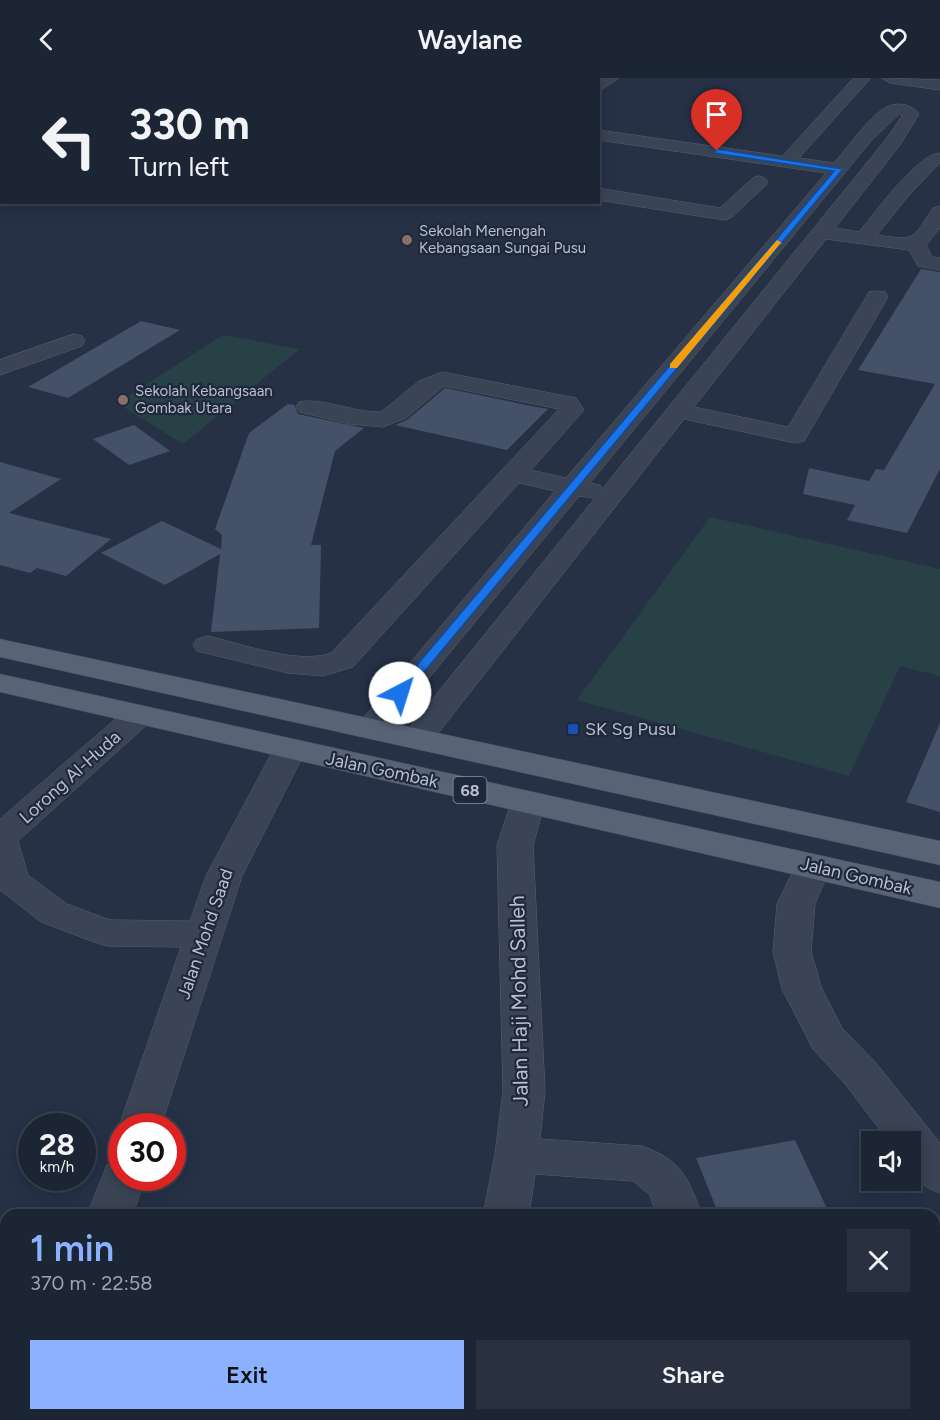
<!DOCTYPE html>
<meta charset="utf-8">
<style>
:root{--surface:#1c2534;--page:#293140;--text:#f1f3f6;--muted:#a0a5ac;--line:#3a424f;--accent:#8cb2ff}
body{margin:0;font-family:Figtree,sans-serif;background:var(--page);color:var(--text);height:100vh;display:flex;flex-direction:column;font-size:22px;white-space:nowrap}
*{box-sizing:border-box;margin:0}
p{font-size:20px;color:var(--muted)}
.icon{flex:none;width:33px;height:33px;fill:none;stroke:currentColor;stroke-width:2;stroke-linecap:round;stroke-linejoin:round}
.map{position:relative;flex:1;overflow:hidden}
.details{position:absolute;left:0px;top:1131px;width:940px;height:212px;display:flex;flex-direction:column;background:var(--surface);border-radius:18px 18px 0 0;box-shadow:0 3px 15px #0003,0 0 0 2px var(--line)}
.details>*{flex:none}
.banner{position:absolute;left:0px;top:0px;width:600px;height:126px;box-shadow:0 3px 15px #0003,0 0 0 2px var(--line);background:#1c2534;color:var(--text);overflow:hidden}
.buttons{position:absolute;left:861px;top:1053px;display:grid;gap:12px}
.buttons a{display:grid;place-items:center;width:60px;height:60px;border-radius:0px;background:var(--surface);box-shadow:0 3px 15px #0003,0 0 0 2px var(--line);font-size:30px}
.speed{position:absolute;left:18px;top:1035px;display:flex;gap:12px;font-size:30px;font-weight:700;text-align:center}
.speed>*{display:grid;place-content:center;width:78px;height:78px;border-radius:50%;background:var(--surface);box-shadow:0 3px 15px #0003,0 0 0 2px var(--line);line-height:1}
.speed small{font-size:15px;font-weight:400}
.speed .limit{border:9px solid #d22;background:#fff;color:#111}
.pin{position:absolute;display:grid;place-items:center;width:51px;height:51px;color:#fff;margin:-62px -26px;border-radius:50% 50% 50% 0;rotate:-45deg;box-shadow:0 0 6px #0007}
.pin .icon{rotate:45deg}
.me{position:absolute;width:66px;margin:-33px;rotate:40deg;stroke-linejoin:round;filter:drop-shadow(0 0 4px #0008)}
.turn{display:flex;align-items:center;gap:21px;height:126px;padding:0 30px;font-size:27px}
.turn .icon{width:78px;height:78px;stroke-width:2.5}
.turn b{display:block;font-size:42px;line-height:51px}
.round{display:grid;place-items:center;flex:none;width:63px;height:63px;border-radius:0px;background:var(--page)}
.headline{display:flex;align-items:center;justify-content:space-between;height:102px;padding:0 30px}
h1{font-size:36px;font-weight:600;line-height:45px;color:var(--accent)}
.cta{display:flex;gap:12px;margin-top:auto;padding:12px 30px}
.cta a{flex:1;height:69px;border-radius:0px;background:var(--accent);color:#111;font-size:24px;font-weight:600;line-height:69px;text-align:center}
.cta a+a{background:var(--page);color:var(--text)}
header{display:flex;justify-content:space-between;align-items:center;height:78px;padding:0 30px;background:var(--surface);font-size:27px;font-weight:600}
.map>svg:first-child{display:block}
</style>
<header><svg class="icon" aria-label="back" viewBox="0 0 24 24"><path d="M15 5l-7 7 7 7"/></svg>Waylane<svg class="icon" aria-label="heart" viewBox="0 0 24 24"><path d="M12 20l-8-8c-3-5 5-10 8-4 3-6 11-1 8 4z"/></svg></header>
<div class="map">
<svg width="940" height="1342" viewBox="0 0 940 1342">
<rect width="100%" height="100%" fill="#263146"/>
<g fill="#284147">
<polygon points="223,257 300,271 183,366 117,325"/>
<polygon points="710,439 940,491 940,598 900,588 849,698 577,622"/>
</g>
<g fill="#445168">
<polygon points="921,191 940,194 940,391 907,455 847,442 855,427 803,416 809,390 869,403 876,391 884,392 935,306 858,292"/>
<polygon points="141,243 180,252 68,320 28,309"/>
<polygon points="445,310 531,328 548,331 507,372 395,347 407,342"/>
<polygon points="288,326 294,327 298,336 364,350 335,373 311,467 321,467 319,550 211,554 220,476 165,507 101,475 162,443 221,471 222,457 215,451 249,355"/>
<polygon points="134,347 170,373 129,387 93,361"/>
<polygon points="0,384 61,401 9,435 111,461 66,498 37,490 30,495 0,487"/>
<polygon points="940,645 940,734 906,724"/>
<polygon points="795,1062 830,1137 719,1137 696,1080"/>
</g>
<g fill="none" stroke-linecap="round" stroke-linejoin="round">
<g stroke="#565f6f" stroke-width="1">
<g id="minor">
<polygon points="601,0 619,0 598,14 598,2"/>
<path d="M 854,0 L 871,0 L 799,80 L 834,85 C 846,71 870,38 885,30 C 896,23 912,26 919,36 L 900,67 L 835,150 L 859,154 C 874,136 918,75 940,75 L 940,85 L 909,117 L 877,157 C 917,163 912,161 933,130 L 940,128 L 940,150 L 926,167 L 932,179 L 940,180 L 940,192 L 918,188 L 909,172 L 826,161 L 694,329 L 788,349 L 869,214 L 877,213 L 885,214 L 888,219 L 804,363 L 795,365 L 684,341 L 429,667 L 417,670 L 405,667 L 401,660 L 595,420 L 579,418 L 382,657 L 371,660 L 360,657 L 355,650 L 555,413 L 519,405 L 353,589 L 323,598 L 288,595 L 197,573 L 193,567 L 197,561 L 208,558 C 242,566 299,587 331,575 L 559,331 L 444,308 L 406,340 L 383,349 L 350,346 L 299,334 L 296,329 L 299,324 C 321,319 355,335 381,334 L 419,303 L 442,294 L 576,320 L 584,332 L 531,392 L 566,400 L 826,95 L 598,62 L 598,52 L 782,78 ZM 900,36 L 902,38 L 887,60 L 602,411 L 600,407 L 590,405 L 871,63 Z"/>
<polygon points="882,0 940,2 940,12 890,5"/>
<polygon points="759,98 765,100 768,104 765,108 731,140 724,142 598,122 598,110 720,130 753,100"/>
<polygon points="74,256 82,258 85,263 82,268 0,297 0,282"/>
<polygon points="139,627 150,630 155,637 150,644 18,763 28,797 67,826 110,842 190,843 206,798 277,665 289,662 301,665 306,672 242,798 161,1048 122,1048 122,1054 119,1048 181,869 107,868 94,864 41,844 0,812 0,741 128,630"/>
<path d="M 528,714 L 540,717 L 545,725 L 533,767 L 545,1013 L 540,1061 L 642,1068 C 682,1082 688,1100 702,1137 L 656,1137 L 650,1117 L 633,1103 L 535,1096 L 529,1137 L 483,1137 L 495,1076 L 503,1013 L 497,767 L 511,725 L 516,717 Z"/>
<path d="M 813,776 L 826,779 L 831,788 L 815,826 L 811,874 L 822,911 L 842,950 L 876,985 L 940,1065 L 940,1115 C 911,1105 910,1091 910,1064 L 889,1064 L 846,1007 L 813,971 L 782,911 L 773,874 L 777,826 L 800,779 Z"/>
<polygon points="122,1082 122,1100 145,1100 133,1137 87,1137 107,1087"/>
<polygon points="19,1336 69,1336 67,1342 17,1342"/>
</g>
</g>
<g stroke="#444d5e" stroke-width="1">
<g id="major">
<polygon points="0,561 940,763 940,787 0,579"/>
<polygon points="0,596 940,804 940,830 0,614"/>
</g>
</g>
<g stroke="#424c5c" stroke-width="1">
<g id="highway">
<polygon points="0,0 16,0 2,2 2,6"/>
<polygon points="55,0 73,0 53,2"/>
<polygon points="114,0 133,0 112,2"/>
<rect x="0" y="35" width="2" height="10"/>
</g>
</g>
<use href="#minor" fill="#3a4455" fill-rule="evenodd"/>
<use href="#major" fill="#586375" fill-rule="evenodd"/>
<use href="#highway" fill="#7b6f57" fill-rule="evenodd"/>
</g>
<polygon fill="#1a73e8" stroke="#114b97" stroke-width="1.5" points="717,71 843,91 404,618 395,618 393,615 395,613 834,93 714,75"/>
<polygon fill="#f59e0b" points="777,162 782,165 780,166 677,290 670,290 670,286"/>
<g fill="#8d6e63" stroke="#1f293b" stroke-width="2">
<circle cx="407" cy="162" r="6"/>
<circle cx="123" cy="322" r="6"/>
</g>
<rect fill="#1a4fb4" stroke="#1f293b" stroke-width="2" x="567" y="645" width="12" height="12" rx="3"/>
<g text-anchor="middle" stroke-width="4.5" stroke-linejoin="round" paint-order="stroke">
<g font-size="15" fill="#b8bfce" stroke="#1f293b" text-anchor="start">
<text x="419" y="158">Sekolah Menengah<tspan x="419" dy="17">Kebangsaan Sungai Pusu</tspan></text>
<text x="135" y="318">Sekolah Kebangsaan<tspan x="135" dy="17">Gombak Utara</tspan></text>
</g>
<rect fill="#1f293b" stroke="#8a92a2" stroke-width="1.5" x="453.5" y="699" width="33" height="26" rx="4.5"/>
<g font-size="16" font-weight="bold" fill="#b8bfce">
<text x="470" y="718">68</text>
</g>
<g font-size="18" fill="#b8bfce" stroke="#1f293b" text-anchor="start">
<text x="585" y="657">SK Sg Pusu</text>
</g>
<g font-size="18" fill="#b8bfce" stroke="#1f293b">
<text transform="translate(382 692) rotate(12)" y="6">Jalan Gombak</text>
<text transform="translate(70 699) rotate(-42)" y="6">Lorong Al-Huda</text>
<text transform="translate(856 798) rotate(13)" y="6">Jalan Gombak</text>
<text transform="translate(205 856) rotate(-71)" y="6">Jalan Mohd Saad</text>
</g>
<g font-size="21" fill="#b8bfce" stroke="#1f293b">
<text transform="translate(519 923) rotate(-91)" y="7">Jalan Haji Mohd Salleh</text>
</g>
</g>
</svg>
<div class="buttons">
<a><svg class="icon" aria-label="sound" viewBox="0 0 24 24"><path d="M4 9h4l5-4v14l-5-4H4zM17 9q2 3 0 6"/></svg></a>
</div>
<div class="speed"><div>28<small>km/h</small></div><div class="limit">30</div></div>
<div class="pin" style="left:717px;top:73px;background:#d93025"><svg class="icon" aria-label="arrive" viewBox="0 0 24 24"><path d="M6 21V4h12l-3 4 3 4H6"/></svg></div>
<svg class="me" style="left:400px;top:615px" viewBox="-20 -20 40 40"><circle r="19" fill="#fff"/><path d="M0-13L10 11 0 6-10 11z" fill="#1a73e8"/></svg>
<div class="banner">
<div class="turn"><svg class="icon" aria-label="left" viewBox="0 0 24 24"><path d="M17 20v-9H6M10 6l-5 5 5 5"/></svg><div><b>330 m</b>Turn left</div></div>
</div>
<section class="details">
<div class="headline"><div><h1>1 min</h1><p>370 m · 22:58</p></div><a class="round"><svg class="icon" aria-label="close" viewBox="0 0 24 24"><path d="M6 6l12 12M18 6L6 18"/></svg></a></div>
<div class="cta"><a>Exit</a><a>Share</a></div>
</section>
</div>
